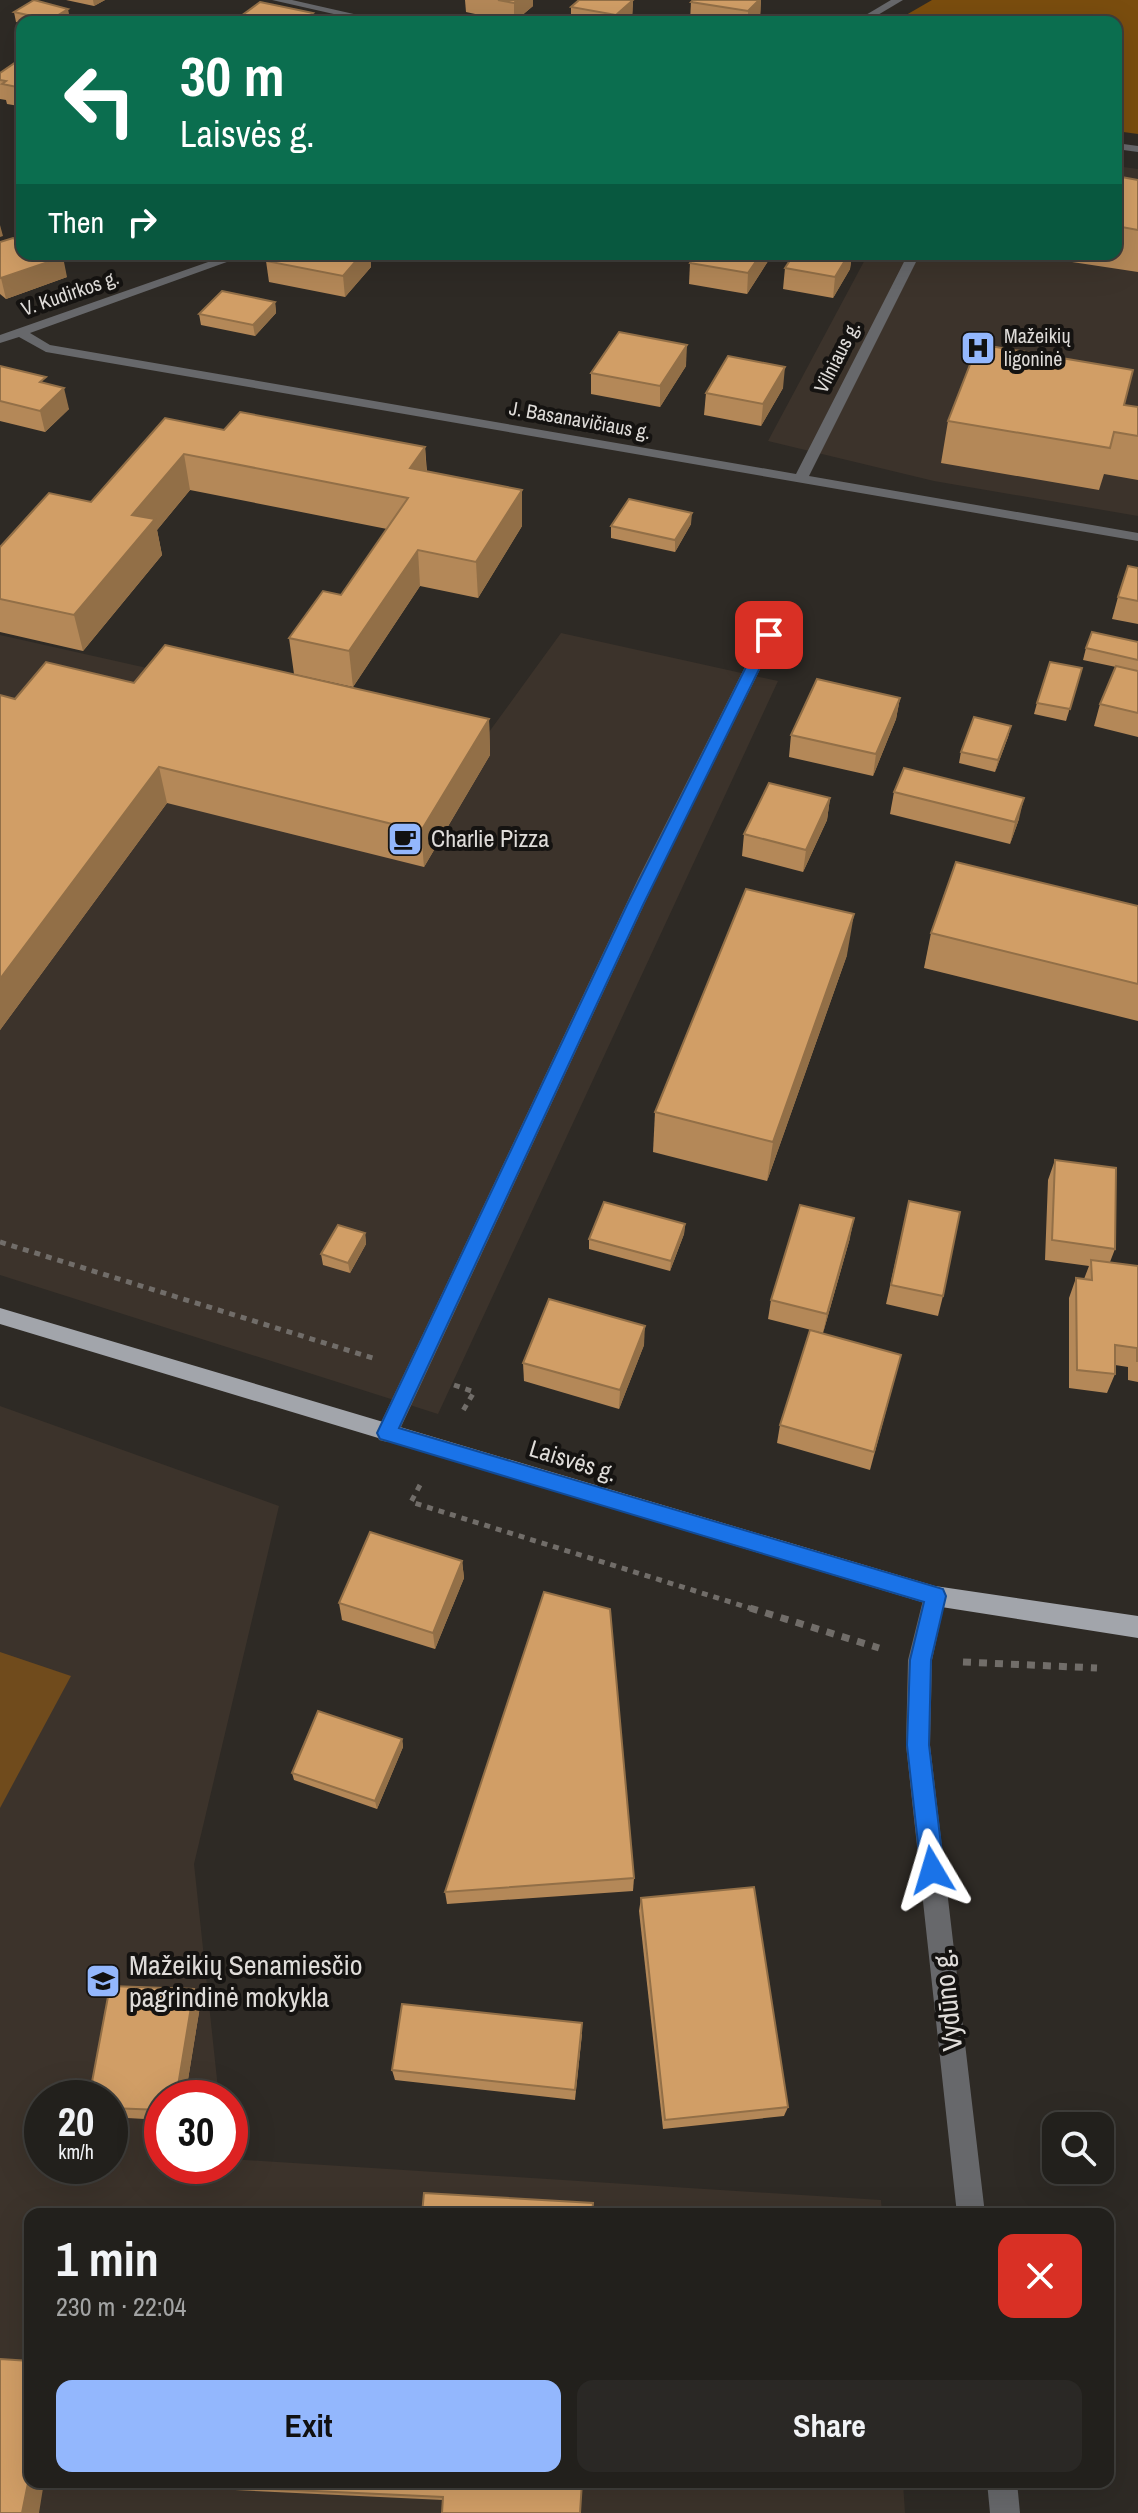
<!DOCTYPE html>
<meta charset="utf-8">
<style>
:root{--surface:#22201c;--page:#2a2825;--text:#f1f3f6;--muted:#a2a3a3;--line:#3f3e3b;--accent:#93b7fd}
body{margin:0;font-family:"Archivo Narrow",sans-serif;background:var(--page);color:var(--text);height:100vh;display:flex;flex-direction:column;font-size:30px;white-space:nowrap}
*{box-sizing:border-box;margin:0}
p{font-size:26px;color:var(--muted)}
.icon{flex:none;width:44px;height:44px;fill:none;stroke:currentColor;stroke-width:2;stroke-linecap:round;stroke-linejoin:round}
.map{position:relative;flex:1;overflow:hidden}
.panel{position:absolute;left:24px;top:2208px;width:1090px;height:280px;display:flex;flex-direction:column;background:var(--surface);border-radius:16px;box-shadow:0 8px 32px #0002,0 0 0 2px var(--line)}
.panel>*{flex:none}
.guide{position:absolute;left:16px;top:16px;width:1106px;height:244px;border-radius:16px;box-shadow:0 8px 32px #0002,0 0 0 2px var(--line);background:#0b6e4f;color:#fff;overflow:hidden}
.fabs{position:absolute;left:1042px;top:2112px;display:grid;gap:16px}
.fabs a{display:grid;place-items:center;width:72px;height:72px;border-radius:16px;background:var(--surface);box-shadow:0 8px 32px #0002,0 0 0 2px var(--line);font-size:40px}
.speed{position:absolute;left:24px;top:2080px;display:flex;gap:16px;font-size:40px;font-weight:700;text-align:center}
.speed>*{display:grid;place-content:center;width:104px;height:104px;border-radius:50%;background:var(--surface);box-shadow:0 8px 32px #0002,0 0 0 2px var(--line);line-height:1}
.speed small{font-size:20px;font-weight:400}
.speed .limit{border:12px solid #d22;background:#fff;color:#111}
.pin{position:absolute;display:grid;place-items:center;width:68px;height:68px;color:#fff;margin:-34px;border-radius:16px;box-shadow:0 4px 12px #0006}
.me{position:absolute;width:88px;margin:-44px;rotate:353deg;stroke-linejoin:round;filter:drop-shadow(0 0 6px #0008)}
.turn{display:flex;align-items:center;gap:28px;height:168px;padding:0 32px;font-size:36px}
.turn .icon{width:104px;height:104px;stroke-width:2.5}
.turn b{display:block;font-size:56px;line-height:68px}
.then{display:flex;align-items:center;height:76px;padding:0 32px;background:#0003;gap:16px;font-size:30px}
.round{display:grid;place-items:center;flex:none;width:84px;height:84px;border-radius:16px;background:var(--page)}
.summary{display:flex;align-items:center;justify-content:space-between;height:136px;padding:0 32px}
h1{font-size:48px;font-weight:700;line-height:60px}
.cta{display:flex;gap:16px;margin-top:auto;padding:16px 32px}
.cta a{flex:1;height:92px;border-radius:16px;background:var(--accent);color:#111;font-size:32px;font-weight:700;line-height:92px;text-align:center}
.cta a+a{background:var(--page);color:var(--text)}
.map>svg:first-child{display:block}
</style>
<div class="map">
<svg width="1138" height="2513" viewBox="0 0 1138 2513">
<rect width="100%" height="100%" fill="#2e2a25"/>
<g fill="#3c332b" fill-rule="evenodd">
<polygon points="1116,166 1138,169 1138,516 934,481 768,441 868,254 1116,254"/>
<polygon points="561,633 778,681 438,1414 0,1275 0,635 481,743"/>
<path d="M 0,1406 L 279,1506 L 194,1864 L 219,2098 L 162,2098 L 162,2166 L 230,2166 L 230,2159 L 881,2200 L 882,2214 L 30,2214 L 30,2482 L 903,2482 L 905,2513 L 0,2513 ZM 42,2098 L 110,2098 L 110,2166 L 42,2166 Z"/>
</g>
<polygon fill="#704b1c" points="0,1652 71,1676 0,1808"/>
<polygon fill="#7a4d0e" points="932,0 1138,0 1138,134 1116,131 1116,22 894,22"/>
<g fill="none" stroke-linecap="round" stroke-linejoin="round">
<g stroke="#716d69" stroke-width="5" stroke-dasharray="6 6" stroke-linecap="butt">
<polyline points="0,1242 376,1359"/>
<polyline points="454,1385 474,1392 461,1414"/>
<polyline points="420,1485 411,1502 756,1610"/>
</g>
<g stroke="#716d69" stroke-width="7" stroke-dasharray="8 8" stroke-linecap="butt">
<polyline points="750,1608 879,1648"/>
<polyline points="963,1662 1097,1668"/>
</g>
<g fill="#67686b" fill-rule="evenodd">
<polygon points="272,0 292,0 389,22 369,22"/>
<polygon points="891,0 903,0 866,22 854,22"/>
<polygon points="1116,143 1138,146 1138,152 1116,149"/>
<polygon points="231,254 249,254 30,333 50,345 796,474 908,254 920,254 809,476 1138,533 1138,541 46,352 19,337 0,343 0,335"/>
<polygon points="769,630 777,635 656,879 395,1440 387,1442 379,1440 376,1433 638,879 761,635"/>
<polygon points="935,1586 943,1589 946,1596 932,1660 930,1745 985,2214 957,2214 906,1745 908,1660 924,1596 927,1589"/>
<polygon points="987,2482 1017,2482 1020,2513 990,2513"/>
</g>
<polygon fill="#a2a5ab" fill-rule="evenodd" points="0,1308 935,1586 1138,1616 1138,1638 935,1606 0,1324"/>
</g>
<g fill="#b48858">
<polygon points="66,0 105,0 94,6"/>
<polygon points="465,0 533,0 533,6 514,22 512,22 466,12"/>
<polygon points="633,0 632,19 629,22 571,22 571,7"/>
<polygon points="693,0 761,0 760,17 755,22 697,22 690,21 691,2"/>
<polygon points="14,12 70,19 65,22 22,22 22,23 16,22"/>
<polygon points="22,58 22,116 19,106 7,104 6,100 0,99 0,73"/>
<polygon points="1116,176 1138,180 1138,272 1072,262 1074,254 1116,254"/>
<polygon points="0,242 67,277 6,299 0,294"/>
<polygon points="103,254 133,254 113,261"/>
<polygon points="273,254 370,254 371,267 345,297 269,282 266,261"/>
<polygon points="696,254 771,254 770,258 747,294 689,284 690,263"/>
<polygon points="794,254 852,254 850,269 833,298 783,289 785,268"/>
<polygon points="275,302 276,313 255,336 201,325 199,314"/>
<polygon points="0,366 47,384 69,409 45,432 0,421"/>
<polygon points="686,366 660,407 591,394 591,373"/>
<polygon points="783,388 761,426 704,415 706,393"/>
<polygon points="1124,405 1138,407 1138,480 1104,474 1099,490 941,463 948,421"/>
<polygon points="224,430 425,447 427,472 522,526 478,598 420,586 353,687 294,674 289,638 341,595 387,529 190,490 157,530 162,555 83,651 0,632 0,547 91,502"/>
<polygon points="691,524 675,552 611,538 611,526"/>
<polygon points="1138,568 1138,624 1112,619 1118,597"/>
<polygon points="1138,642 1138,737 1094,726 1100,704 1116,667 1083,660 1086,648"/>
<polygon points="1082,668 1066,721 1034,714 1037,703"/>
<polygon points="134,683 489,719 490,755 424,867 167,803 0,1030 0,695 15,699"/>
<polygon points="900,698 896,719 873,776 789,757 791,735"/>
<polygon points="1011,726 1008,737 995,772 959,763 961,752"/>
<polygon points="894,792 1019,819 1010,844 890,814"/>
<polygon points="830,798 827,820 803,872 742,856 744,834"/>
<polygon points="1138,906 1138,1021 924,968 931,933"/>
<polygon points="847,955 767,1181 653,1152 655,1112"/>
<polygon points="1055,1160 1115,1249 1110,1262 1138,1266 1138,1382 1128,1380 1128,1367 1115,1365 1115,1374 1107,1393 1069,1388 1069,1298 1076,1278 1084,1279 1089,1266 1045,1260 1048,1180"/>
<polygon points="909,1201 943,1296 938,1316 886,1304"/>
<polygon points="685,1224 684,1234 670,1271 589,1249 589,1239"/>
<polygon points="365,1233 366,1244 350,1273 323,1265 321,1254"/>
<polygon points="850,1238 823,1333 768,1319 771,1300"/>
<polygon points="644,1345 619,1409 524,1381 523,1363"/>
<polygon points="901,1355 870,1470 777,1443 780,1425"/>
<polygon points="462,1561 464,1578 435,1649 342,1620 339,1603"/>
<polygon points="402,1739 403,1747 377,1809 294,1780 292,1773"/>
<polygon points="634,1878 633,1891 447,1904 445,1892"/>
<polygon points="641,1898 788,2107 784,2116 663,2129 639,1911"/>
<polygon points="201,2000 185,2098 162,2098 162,2120 110,2117 110,2098"/>
<polygon points="582,2034 575,2100 395,2080 392,2070"/>
<polygon points="67,2482 582,2482 443,2500"/>
</g>
<g fill="#926f47">
<polygon points="93,0 105,0 94,6"/>
<polygon points="517,0 533,0 533,6 514,22 514,3"/>
<polygon points="633,0 632,19 629,22 616,22 616,15"/>
<polygon points="759,0 761,0 760,17 755,22 748,22 748,11"/>
<polygon points="68,9 70,19 65,22 50,22 50,20"/>
<polygon points="313,13 314,22 301,22"/>
<polygon points="0,225 3,236 0,237"/>
<polygon points="111,254 133,254 113,261"/>
<polygon points="362,254 370,254 371,267 345,297 343,276"/>
<polygon points="761,254 771,254 770,258 747,294 748,273"/>
<polygon points="849,254 852,254 850,269 833,298 835,277"/>
<polygon points="63,257 67,277 6,299 1,278"/>
<polygon points="275,302 276,313 255,336 253,325"/>
<polygon points="687,345 686,366 660,407 660,386"/>
<polygon points="785,367 783,388 761,426 763,404"/>
<polygon points="64,388 69,409 45,432 40,411"/>
<polygon points="425,447 427,483 410,468"/>
<polygon points="184,454 190,490 157,530 162,555 83,651 74,615 132,515"/>
<polygon points="522,490 522,526 478,598 476,562"/>
<polygon points="692,513 691,524 675,552 675,540"/>
<polygon points="418,550 420,586 353,687 349,651"/>
<polygon points="900,698 896,719 873,776 876,754"/>
<polygon points="489,719 490,755 424,867 421,831"/>
<polygon points="1011,726 1008,737 995,772 998,760"/>
<polygon points="159,767 167,803 0,1030 0,979"/>
<polygon points="830,798 827,820 803,872 806,850"/>
<polygon points="1024,798 1019,819 1010,844 1015,822"/>
<polygon points="854,914 847,955 767,1181 773,1142"/>
<polygon points="854,1218 850,1238 823,1333 827,1314"/>
<polygon points="685,1224 684,1234 670,1271 671,1261"/>
<polygon points="365,1233 366,1244 350,1273 348,1263"/>
<polygon points="645,1326 644,1345 619,1409 620,1390"/>
<polygon points="462,1561 464,1578 435,1649 433,1633"/>
<polygon points="402,1739 403,1747 377,1809 375,1801"/>
<polygon points="194,1989 201,2000 185,2098 176,2098"/>
<polygon points="29,2478 30,2478 30,2482 44,2482 39,2513 22,2513"/>
</g>
<g fill="#d19e66" stroke="#926f47" stroke-width="2">
<polygon points="34,0 68,9 50,20 14,12"/>
<polygon points="498,0 517,0 514,3"/>
<polygon points="579,0 633,0 616,15 571,7"/>
<polygon points="693,0 759,0 748,11 691,2"/>
<polygon points="260,2 313,13 301,22 253,22 237,19"/>
<polygon points="22,58 22,88 2,84 6,81 0,80 0,73"/>
<polygon points="1116,176 1138,180 1138,230 1116,226"/>
<polygon points="13,238 22,244 22,254 59,254 63,257 1,278 0,277 0,242"/>
<polygon points="273,254 362,254 343,276 266,261"/>
<polygon points="696,254 761,254 748,273 690,263"/>
<polygon points="794,254 849,254 835,277 785,268"/>
<polygon points="222,291 275,302 253,325 199,314"/>
<polygon points="619,332 687,345 660,386 591,373"/>
<polygon points="978,344 1133,370 1124,405 1138,407 1138,436 1114,432 1110,448 948,421"/>
<polygon points="728,356 785,367 763,404 706,393"/>
<polygon points="0,366 46,377 40,382 64,388 40,411 0,401"/>
<polygon points="240,412 425,447 410,468 522,490 476,562 418,550 349,651 289,638 323,591 341,595 408,498 184,454 132,515 155,519 74,615 0,599 0,547 49,493 91,502 165,418 224,430"/>
<polygon points="629,499 692,513 675,540 611,526"/>
<polygon points="1128,566 1138,568 1138,601 1118,597"/>
<polygon points="1092,632 1138,642 1138,660 1086,648"/>
<polygon points="165,645 489,719 421,831 159,767 0,979 0,695 15,699 46,662 134,683"/>
<polygon points="1050,662 1082,668 1070,709 1037,703"/>
<polygon points="1116,666 1138,671 1138,713 1100,704"/>
<polygon points="817,679 900,698 876,754 791,735"/>
<polygon points="974,717 1011,726 998,760 961,752"/>
<polygon points="904,768 1024,798 1015,822 894,792"/>
<polygon points="769,783 830,798 806,850 744,834"/>
<polygon points="956,862 1138,906 1138,984 931,933"/>
<polygon points="746,889 854,914 773,1142 655,1112"/>
<polygon points="1055,1160 1116,1168 1115,1249 1052,1240"/>
<polygon points="909,1201 960,1212 943,1296 891,1285"/>
<polygon points="604,1202 685,1224 671,1261 589,1239"/>
<polygon points="800,1205 854,1218 827,1314 771,1300"/>
<polygon points="338,1225 365,1233 348,1263 321,1254"/>
<polygon points="1091,1260 1138,1266 1138,1361 1137,1361 1137,1348 1115,1345 1115,1374 1077,1370 1076,1278 1092,1280"/>
<polygon points="549,1299 645,1326 620,1390 523,1363"/>
<polygon points="810,1330 901,1355 874,1452 780,1425"/>
<polygon points="370,1532 462,1561 433,1633 339,1603"/>
<polygon points="544,1592 610,1609 634,1878 445,1892"/>
<polygon points="318,1711 402,1739 375,1801 292,1773"/>
<polygon points="754,1887 788,2107 665,2120 641,1898"/>
<polygon points="110,1986 194,1989 176,2098 162,2098 162,2110 110,2108 110,2098 89,2098"/>
<polygon points="402,2004 582,2023 575,2090 392,2070"/>
<polygon points="424,2193 593,2203 592,2214 422,2214"/>
<polygon points="0,2359 30,2361 30,2478 29,2478 22,2513 0,2513"/>
<polygon points="120,2482 582,2482 580,2513 442,2513 443,2497"/>
</g>
<polygon fill="#1a73e8" stroke="#114b97" stroke-width="2" points="769,631 776,635 643,905 399,1428 943,1589 946,1596 931,1660 929,1745 944,1870 940,1878 932,1881 924,1878 921,1870 907,1745 910,1660 924,1602 387,1441 380,1439 377,1433 627,905 762,635"/>
<defs>
<g id="hospital-square" transform="scale(1.8)"><rect x="-9" y="-9" width="18" height="18" rx="4" fill="#93b7fd" stroke="#151311"/><path d="M-5-5h3v3.5h4V-5h3V5h-3V1.5h-4V5h-3Z" fill="#111"/></g>
<g id="cafe-square" transform="scale(1.8)"><rect x="-9" y="-9" width="18" height="18" rx="4" fill="#93b7fd" stroke="#151311"/><path d="M-5.5-4.5H6V0H3Q3 3.5 0 3.5H-2.5Q-5.5 3.5-5.5 0ZM3-3.2v2h1.7v-2ZM-6 4.5H4V6H-6Z" fill="#111"/></g>
<g id="school-square" transform="scale(1.8)"><rect x="-9" y="-9" width="18" height="18" rx="4" fill="#93b7fd" stroke="#151311"/><path d="M0-5L7-2L0 1L-7-2ZM-4 1L0 2.5L4 1V4Q0 6-4 4Z" fill="#111"/></g>
</defs>
<g fill-rule="evenodd">
<use href="#hospital-square" x="978" y="348"/>
<use href="#cafe-square" x="405" y="839"/>
<use href="#school-square" x="103" y="1981"/>
</g>
<g text-anchor="middle" stroke-width="8" stroke-linejoin="round" paint-order="stroke">
<g font-size="20" fill="#dfdcd9" stroke="#151311">
<text transform="translate(70 293) rotate(-19)" y="7">V. Kudirkos g.</text>
<text transform="translate(837 357) rotate(-63)" y="7">Vilniaus g.</text>
<text transform="translate(580 420) rotate(10)" y="7">J. Basanavičiaus g.</text>
</g>
<g font-size="20" fill="#dfdcd9" stroke="#151311" text-anchor="start">
<text x="1004" y="343">Mažeikių<tspan x="1004" dy="23">ligoninė</tspan></text>
</g>
<g font-size="24" fill="#dfdcd9" stroke="#151311" text-anchor="start">
<text x="431" y="847">Charlie Pizza</text>
</g>
<g font-size="24" fill="#dfdcd9" stroke="#151311">
<text transform="translate(573 1461) rotate(17)" y="8">Laisvės g.</text>
</g>
<g font-size="28" fill="#dfdcd9" stroke="#151311" text-anchor="start">
<text x="129" y="1975">Mažeikių Senamiesčio<tspan x="129" dy="32">pagrindinė mokykla</tspan></text>
</g>
<g font-size="28" fill="#dfdcd9" stroke="#151311">
<text transform="translate(947 2000) rotate(-96)" y="10">Vydūno g.</text>
</g>
</g>
</svg>
<div class="fabs">
<a><svg class="icon" aria-label="search" viewBox="0 0 24 24"><circle cx="10" cy="10" r="6"/><path d="M15 15l6 6"/></svg></a>
</div>
<div class="speed"><div>20<small>km/h</small></div><div class="limit">30</div></div>
<div class="pin" style="left:769px;top:635px;background:#d93025"><svg class="icon" aria-label="arrive" viewBox="0 0 24 24"><path d="M6 21V4h12l-3 4 3 4H6"/></svg></div>
<svg class="me" style="left:932px;top:1870px" viewBox="-20 -20 40 40"><path d="M0-17L14 15 0 8-14 15z" fill="#1a73e8" stroke="#fff" stroke-width="4"/></svg>
<div class="guide">
<div class="turn"><svg class="icon" aria-label="left" viewBox="0 0 24 24"><path d="M17 20v-9H6M10 6l-5 5 5 5"/></svg><div><b>30 m</b>Laisvės g.</div></div>
<div class="then">Then<svg class="icon" aria-label="right" viewBox="0 0 24 24"><path d="M7 20v-9h11M14 6l5 5-5 5"/></svg></div>
</div>
<section class="panel">
<div class="summary"><div><h1>1 min</h1><p>230 m · 22:04</p></div><a class="round" style="background:#d93025;color:#fff"><svg class="icon" aria-label="close" viewBox="0 0 24 24"><path d="M6 6l12 12M18 6L6 18"/></svg></a></div>
<div class="cta"><a>Exit</a><a>Share</a></div>
</section>
</div>
